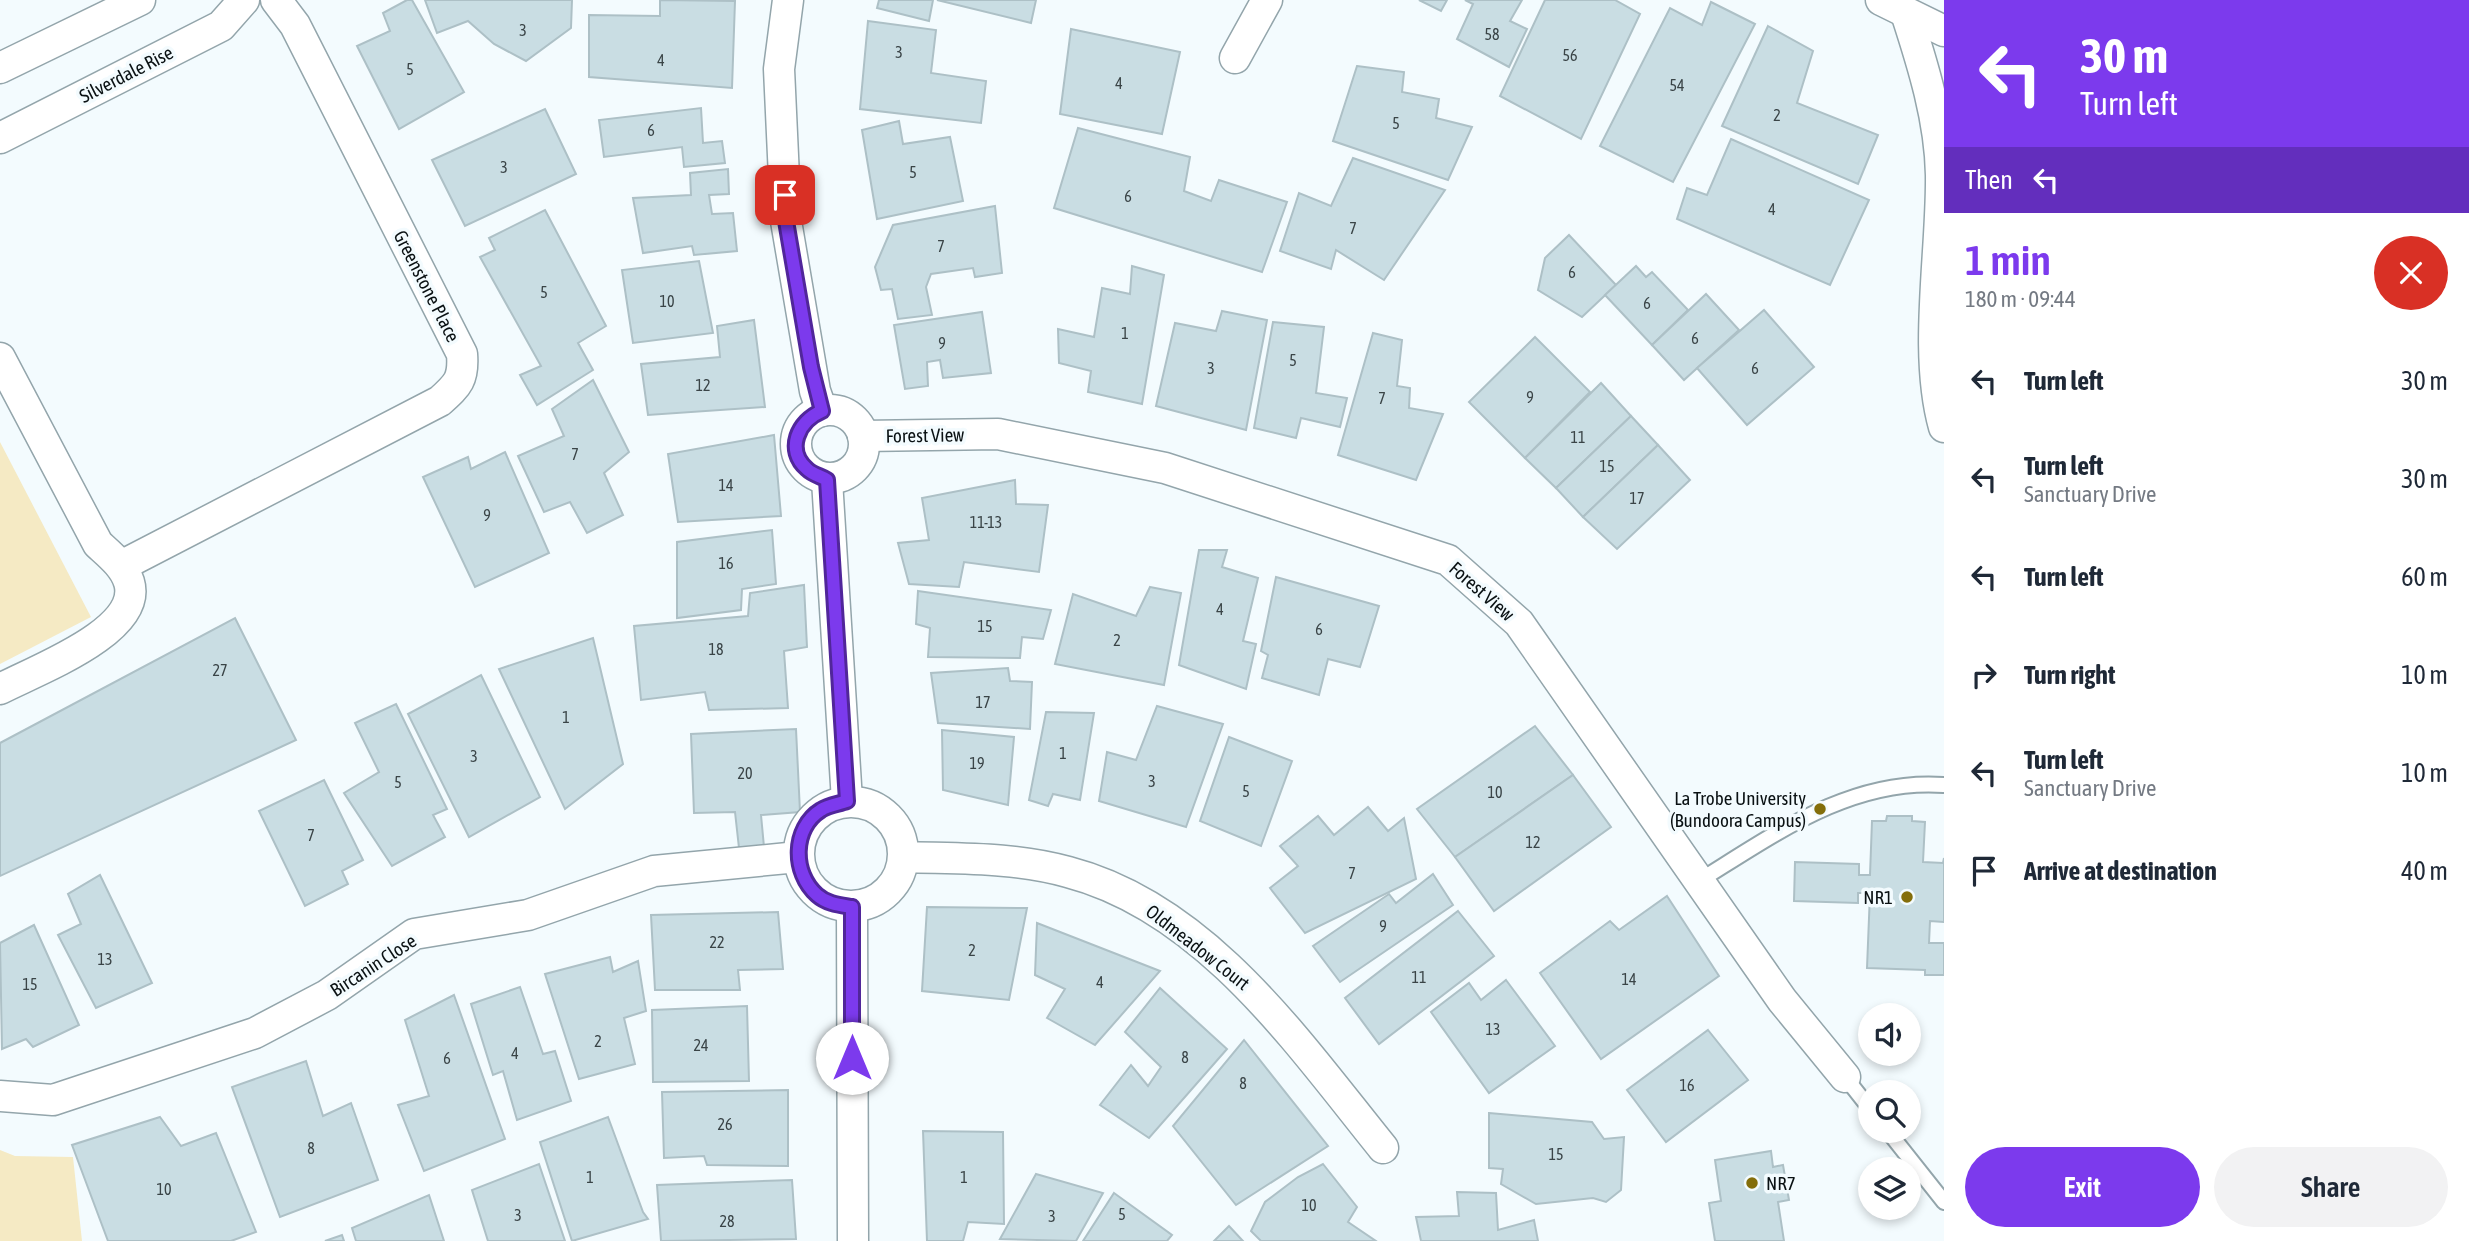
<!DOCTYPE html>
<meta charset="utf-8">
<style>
:root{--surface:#fff;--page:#f2f2f3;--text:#1f2937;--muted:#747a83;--accent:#7c3aed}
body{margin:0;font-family:"Asap Condensed",sans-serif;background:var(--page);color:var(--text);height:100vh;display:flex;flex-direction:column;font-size:26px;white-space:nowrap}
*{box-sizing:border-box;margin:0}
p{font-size:23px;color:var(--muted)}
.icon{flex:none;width:38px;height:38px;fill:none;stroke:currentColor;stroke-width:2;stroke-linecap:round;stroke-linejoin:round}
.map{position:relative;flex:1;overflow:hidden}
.panel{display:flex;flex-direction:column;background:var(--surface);width:525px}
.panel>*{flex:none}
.hud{background:#7c3aed;color:#fff;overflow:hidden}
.fabs{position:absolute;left:1858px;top:1003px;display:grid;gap:14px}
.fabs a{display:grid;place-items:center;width:63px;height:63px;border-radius:50%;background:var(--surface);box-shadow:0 4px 10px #0003;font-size:35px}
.pin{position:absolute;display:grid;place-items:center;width:60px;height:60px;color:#fff;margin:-30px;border-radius:14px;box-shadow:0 4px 10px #0006}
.me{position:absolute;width:77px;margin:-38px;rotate:0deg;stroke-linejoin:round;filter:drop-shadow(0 0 5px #0008)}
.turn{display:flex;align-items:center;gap:24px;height:147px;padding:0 21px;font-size:32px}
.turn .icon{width:91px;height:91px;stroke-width:2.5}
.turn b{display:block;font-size:49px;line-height:60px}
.then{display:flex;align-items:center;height:66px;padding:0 21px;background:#0003;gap:14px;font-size:26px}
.round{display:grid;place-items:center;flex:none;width:74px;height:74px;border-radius:37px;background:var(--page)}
.summary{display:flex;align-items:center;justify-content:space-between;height:119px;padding:0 21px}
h1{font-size:42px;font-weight:600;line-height:52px;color:var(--accent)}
.primary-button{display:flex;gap:14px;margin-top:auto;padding:14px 21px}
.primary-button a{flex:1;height:80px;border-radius:42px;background:var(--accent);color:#fff;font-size:28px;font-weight:600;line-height:80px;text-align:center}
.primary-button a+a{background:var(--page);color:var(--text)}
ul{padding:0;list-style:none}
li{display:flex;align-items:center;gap:21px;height:98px;padding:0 21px}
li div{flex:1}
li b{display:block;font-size:26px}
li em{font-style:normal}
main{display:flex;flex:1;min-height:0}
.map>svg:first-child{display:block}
</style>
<main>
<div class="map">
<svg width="1944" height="1241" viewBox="0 0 1944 1241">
<rect width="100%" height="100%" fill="#f3fbfe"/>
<g fill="#f5eac4">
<polygon points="0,442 91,617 0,664"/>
<polygon points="0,1150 15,1156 73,1157 82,1241 0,1241"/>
</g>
<g fill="#c9dde3" stroke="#adc0c6" stroke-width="2">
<polygon points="407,0 412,0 464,92 399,129 357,46 390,31 383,13"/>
<polygon points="425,0 572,0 571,28 526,61 494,44 468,21 437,33"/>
<polygon points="660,0 735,1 732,88 589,77 589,15 660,16"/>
<polygon points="879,0 933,0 929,21 877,8"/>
<polygon points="937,0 1036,0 1031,23"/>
<polygon points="1419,0 1447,0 1441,11"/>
<polygon points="1465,0 1522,0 1510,21 1527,29 1509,67 1457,39 1473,4"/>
<polygon points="1545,0 1615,0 1640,14 1581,139 1500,96"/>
<polygon points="1711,2 1755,24 1673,182 1600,146 1670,8 1702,25"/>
<polygon points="868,21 936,30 931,73 986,81 981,123 860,109"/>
<polygon points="1768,26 1813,51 1797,103 1878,135 1858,184 1722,126"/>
<polygon points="1071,29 1180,52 1162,134 1060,114"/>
<polygon points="1357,66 1404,72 1402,92 1439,99 1436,118 1472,127 1448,180 1333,141"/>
<polygon points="701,108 703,143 722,141 725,163 684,167 682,147 604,157 599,120"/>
<polygon points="545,109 576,174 465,226 432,160"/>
<polygon points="899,121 903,144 950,137 963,201 877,219 862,130"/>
<polygon points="1078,128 1190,157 1184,191 1211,201 1219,180 1287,202 1262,272 1054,208"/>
<polygon points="1731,139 1869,200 1830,285 1677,219 1687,188 1707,195"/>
<polygon points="1353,158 1445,190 1384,280 1336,250 1331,269 1280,251 1299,193 1331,206"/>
<polygon points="728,169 729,194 709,195 712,214 733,213 737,251 694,255 692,246 643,253 633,198 691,195 690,173"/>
<polygon points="995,206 1002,273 975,277 973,268 931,274 926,287 932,315 898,319 892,289 881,290 875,267 893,225"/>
<polygon points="545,210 606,326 578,343 593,370 537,405 520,375 541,366 480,257 495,250 489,238"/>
<polygon points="1569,235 1616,285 1582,317 1538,290 1545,258"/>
<polygon points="699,261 713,333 633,343 622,270"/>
<polygon points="1132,266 1164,275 1142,404 1088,392 1091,371 1059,363 1058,329 1094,337 1102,288 1130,294"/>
<polygon points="1636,266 1646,277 1652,272 1688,310 1652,345 1605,295"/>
<polygon points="1706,294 1739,330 1684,380 1652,345"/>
<polygon points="1764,310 1814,367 1747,425 1697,368"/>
<polygon points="1222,311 1267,320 1246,430 1156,406 1175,323 1216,331"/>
<polygon points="982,312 991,373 943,378 940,360 927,362 928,386 905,389 894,325"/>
<polygon points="754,320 765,407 648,415 641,364 720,357 717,326"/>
<polygon points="1273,322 1324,327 1316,393 1347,398 1340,427 1301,418 1296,438 1254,428"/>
<polygon points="1373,333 1402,340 1397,386 1410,388 1409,408 1443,414 1416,480 1338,455"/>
<polygon points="1535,337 1590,392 1525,458 1469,402"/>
<polygon points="593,380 629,452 604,473 623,515 587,533 570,502 544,512 518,456 564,436 552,409"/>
<polygon points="1601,383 1631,416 1556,488 1525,458"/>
<polygon points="1631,416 1658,445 1583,517 1556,488"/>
<polygon points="774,435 781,516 678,522 668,454"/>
<polygon points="1658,445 1690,480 1617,549 1583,517"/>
<polygon points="505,452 549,553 475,587 423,477 468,457 471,469"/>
<polygon points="1015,480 1016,504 1048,505 1039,572 964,562 959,587 909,584 898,543 929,540 922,498"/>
<polygon points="772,530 776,584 742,589 741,610 677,618 677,542"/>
<polygon points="1199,550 1227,550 1222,567 1258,578 1243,641 1256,644 1246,689 1179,665"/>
<polygon points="1276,577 1379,606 1360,667 1328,659 1319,695 1262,678 1268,655 1261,651"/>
<polygon points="804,585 807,647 784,651 788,708 709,710 705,692 641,700 634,626 748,616 750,593"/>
<polygon points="1150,587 1181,593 1164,685 1055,664 1073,594 1136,616"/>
<polygon points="918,591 1051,610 1043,639 1022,637 1020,658 928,657 930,628 916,624"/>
<polygon points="235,618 296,740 0,876 0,743"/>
<polygon points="593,638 623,764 565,809 499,669"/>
<polygon points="1008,668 1010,681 1032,682 1030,729 938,723 931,673"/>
<polygon points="481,675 540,797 469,837 408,714"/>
<polygon points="396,704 447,809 433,815 445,837 392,866 344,793 379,772 355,723"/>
<polygon points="1157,706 1223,724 1186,827 1099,801 1107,752 1136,760"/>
<polygon points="1046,712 1094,713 1080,800 1053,794 1048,806 1029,800"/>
<polygon points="1535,726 1573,775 1455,857 1417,809"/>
<polygon points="796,729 800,812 761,815 764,847 739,848 735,812 694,813 691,734"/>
<polygon points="942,730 1014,737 1008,805 943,790"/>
<polygon points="1229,737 1292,761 1261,846 1200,821"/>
<polygon points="1573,775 1611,827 1494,911 1455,857"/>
<polygon points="324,780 363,860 342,871 348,884 305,906 259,811"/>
<polygon points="1368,807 1388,831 1404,818 1416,879 1305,933 1270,888 1298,866 1280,846 1318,816 1334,835"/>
<polygon points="1887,816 1912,816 1912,821 1925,822 1923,862 1943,863 1944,858 1944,922 1930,921 1929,943 1944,943 1944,975 1925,975 1925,970 1867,968 1870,893 1858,893 1858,903 1794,901 1795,862 1859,864 1859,875 1870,875 1872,821 1886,821"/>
<polygon points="1433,874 1453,905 1340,982 1313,946 1389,894 1396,903"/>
<polygon points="100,875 152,983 96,1008 58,935 81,924 68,894"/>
<polygon points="1667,896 1719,976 1601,1059 1540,973 1610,921 1619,930"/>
<polygon points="927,907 1027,908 1009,1000 922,991"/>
<polygon points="1458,911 1494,956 1379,1044 1345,998"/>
<polygon points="778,912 783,969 738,970 740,990 655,990 651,915"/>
<polygon points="1037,923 1160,971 1095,1045 1047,1018 1065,989 1035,975"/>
<polygon points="34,925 79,1025 33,1047 26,1039 2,1049 0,943"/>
<polygon points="610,957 613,972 638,961 646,1011 624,1018 635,1064 579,1079 545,974"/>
<polygon points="1506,980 1555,1046 1489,1093 1431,1012 1469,983 1481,1000"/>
<polygon points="520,987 543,1054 555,1051 571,1101 517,1120 503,1071 493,1075 471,1004"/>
<polygon points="1160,988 1227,1049 1149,1138 1100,1105 1131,1065 1148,1086 1161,1067 1125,1032"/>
<polygon points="454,995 505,1139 424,1171 398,1105 429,1096 405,1020"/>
<polygon points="747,1006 749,1081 653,1082 652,1010"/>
<polygon points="1708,1030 1748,1080 1666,1142 1627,1090"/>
<polygon points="1244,1040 1328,1146 1236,1205 1173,1126"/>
<polygon points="306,1061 323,1116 351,1103 378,1180 280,1217 232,1087"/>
<polygon points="788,1090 788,1166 707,1165 704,1156 664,1158 662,1092"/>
<polygon points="1489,1113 1592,1122 1604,1139 1624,1137 1621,1190 1606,1202 1593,1198 1536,1204 1501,1184 1503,1169 1489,1168"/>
<polygon points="160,1117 181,1146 216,1133 256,1232 231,1241 108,1241 72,1145"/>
<polygon points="608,1117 643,1212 648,1219 572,1241 540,1142"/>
<polygon points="923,1131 1003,1132 1004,1224 968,1222 963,1241 927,1241"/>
<polygon points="1771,1151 1773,1167 1783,1165 1789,1200 1778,1202 1784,1241 1715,1241 1709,1203 1721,1201 1715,1160"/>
<polygon points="539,1164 565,1241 488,1241 472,1190"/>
<polygon points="1323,1164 1357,1207 1348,1222 1376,1241 1261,1241 1251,1231 1265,1202 1298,1177"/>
<polygon points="1036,1174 1103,1193 1076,1241 1000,1239"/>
<polygon points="792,1180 796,1239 661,1241 657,1185"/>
<polygon points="1457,1192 1496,1193 1498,1230 1534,1220 1538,1241 1421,1241 1416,1217 1459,1216"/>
<polygon points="1114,1193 1172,1235 1167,1241 1083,1241"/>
<polygon points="429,1195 444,1241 356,1241 352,1228"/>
<polygon points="1229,1226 1243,1241 1214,1241"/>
<polygon points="342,1235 344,1241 325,1241"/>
</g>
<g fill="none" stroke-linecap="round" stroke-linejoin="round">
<g stroke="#93a5ab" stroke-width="18">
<g id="service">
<path d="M 1699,881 C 1775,834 1851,778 1944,785"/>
<polyline points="1845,1077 1871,1110"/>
<polyline points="1887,1130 1944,1202"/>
</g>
</g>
<g stroke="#93a5ab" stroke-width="33">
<g id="minor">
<polyline points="788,0 779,69 786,221 815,391 822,411"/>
<polyline points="1881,0 1944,31"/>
<path d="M 1906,13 C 1923,65 1940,120 1941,175 C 1942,253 1923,352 1944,427"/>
<polyline points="1235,58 1267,0"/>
<polyline points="0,68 140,0"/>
<polyline points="0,138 221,26 244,0"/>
<path d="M 0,358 L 98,544 C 110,555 124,566 129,582 C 144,631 34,671 0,689"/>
<circle cx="830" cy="444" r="34"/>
<polyline points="863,436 998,434 1165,468 1448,560 1519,623 1782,1000 1845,1077"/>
<polyline points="827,480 847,801"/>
<path d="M 121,566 L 440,401 C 458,385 464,379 462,354 L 295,25 L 276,0"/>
<circle cx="851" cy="854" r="52"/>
<path d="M 904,857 C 960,859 1014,857 1068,872 C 1206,908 1298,1043 1383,1148"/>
<polyline points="852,907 853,1241"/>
<polyline points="0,1096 53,1100 255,1033 327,995 414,934 528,915 654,871 798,857"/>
</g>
</g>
<use href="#service" stroke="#fff" stroke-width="14"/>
<use href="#minor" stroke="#fff" stroke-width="30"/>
</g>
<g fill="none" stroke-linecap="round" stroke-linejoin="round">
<g stroke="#51269a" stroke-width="18">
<path id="route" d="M 785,195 L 786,221 L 811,367 L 822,411 C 798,421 785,450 807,469 C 813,475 821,476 827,480 L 847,801 C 839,804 828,805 821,810 C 792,828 792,873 817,895 C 827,904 840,905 852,907 L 852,1058"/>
</g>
<use href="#route" stroke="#7c3aed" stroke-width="12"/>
</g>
<g fill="#846e0b" stroke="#f3fbfe" stroke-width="2.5">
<circle cx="1820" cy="809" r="7"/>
<circle cx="1907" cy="897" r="7"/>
<circle cx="1752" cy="1183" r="7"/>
</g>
<g text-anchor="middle" stroke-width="7" stroke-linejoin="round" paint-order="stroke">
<g font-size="16" fill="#3a4447">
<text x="523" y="36">3</text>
<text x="1492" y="40">58</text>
<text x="899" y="58">3</text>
<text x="1570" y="61">56</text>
<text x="661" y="66">4</text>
<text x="410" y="75">5</text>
<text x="1119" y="89">4</text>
<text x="1677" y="91">54</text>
<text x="1777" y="121">2</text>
<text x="1396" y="129">5</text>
<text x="651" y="136">6</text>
<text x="504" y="173">3</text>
<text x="913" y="178">5</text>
<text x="1128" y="202">6</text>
<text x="1772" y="215">4</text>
<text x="1353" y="234">7</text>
<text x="941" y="252">7</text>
<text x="1572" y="278">6</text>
<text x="544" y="298">5</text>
<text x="667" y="307">10</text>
<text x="1647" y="309">6</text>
<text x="1125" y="339">1</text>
<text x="1695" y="344">6</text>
<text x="942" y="349">9</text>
<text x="1293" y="366">5</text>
<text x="1211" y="374">3</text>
<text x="1755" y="374">6</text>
<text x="703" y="391">12</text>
<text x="1530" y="403">9</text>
<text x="1382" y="404">7</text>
<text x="1578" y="443">11</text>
<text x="575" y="460">7</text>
<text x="1607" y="472">15</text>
<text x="726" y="491">14</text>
<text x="1637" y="504">17</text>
<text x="487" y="521">9</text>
<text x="986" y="528">11-13</text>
<text x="726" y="569">16</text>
<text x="1220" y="615">4</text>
<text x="985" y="632">15</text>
<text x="1319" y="635">6</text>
<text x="1117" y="646">2</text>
<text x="716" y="655">18</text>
<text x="220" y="676">27</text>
<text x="983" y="708">17</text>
<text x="566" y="723">1</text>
<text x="1063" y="759">1</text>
<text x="474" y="762">3</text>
<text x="977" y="769">19</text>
<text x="745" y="779">20</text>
<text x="1152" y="787">3</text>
<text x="398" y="788">5</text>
<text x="1246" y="797">5</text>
<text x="1495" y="798">10</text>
<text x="311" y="841">7</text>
<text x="1533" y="848">12</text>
<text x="1352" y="879">7</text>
<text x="1383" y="932">9</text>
<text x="717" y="948">22</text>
<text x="972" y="956">2</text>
<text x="105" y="965">13</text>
<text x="1419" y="983">11</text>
<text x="1629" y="985">14</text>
<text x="1100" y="988">4</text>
<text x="30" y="990">15</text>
<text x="1493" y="1035">13</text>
<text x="598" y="1047">2</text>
<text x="701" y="1051">24</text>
<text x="515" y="1059">4</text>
<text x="1185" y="1063">8</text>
<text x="447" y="1064">6</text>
<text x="1243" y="1089">8</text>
<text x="1687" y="1091">16</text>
<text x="725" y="1130">26</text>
<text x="311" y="1154">8</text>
<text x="1556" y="1160">15</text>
<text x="590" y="1183">1</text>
<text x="964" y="1183">1</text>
<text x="164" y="1195">10</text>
<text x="1309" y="1211">10</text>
<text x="1122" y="1220">5</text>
<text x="518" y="1221">3</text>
<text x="1052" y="1222">3</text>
<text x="727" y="1227">28</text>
</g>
<g font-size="19" fill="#0a1113" stroke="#f3fbfe">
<text transform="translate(126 74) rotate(-27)" y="7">Silverdale Rise</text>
<text transform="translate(427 286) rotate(63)" y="7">Greenstone Place</text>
<text transform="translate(925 435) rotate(-1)" y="7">Forest View</text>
<text transform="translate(1482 591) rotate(41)" y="7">Forest View</text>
<text transform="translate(1198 947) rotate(38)" y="7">Oldmeadow Court</text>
<text transform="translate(373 965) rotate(-33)" y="7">Bircanin Close</text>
</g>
<g font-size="19" fill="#0a1113" stroke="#f3fbfe" text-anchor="end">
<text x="1806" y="805">La Trobe University<tspan x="1806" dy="22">(Bundoora Campus)</tspan></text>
<text x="1893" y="904">NR1</text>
<text x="1766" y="1190" text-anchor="start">NR7</text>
</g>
</g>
</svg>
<div class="fabs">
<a><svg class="icon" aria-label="sound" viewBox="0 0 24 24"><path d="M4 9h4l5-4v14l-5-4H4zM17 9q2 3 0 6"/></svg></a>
<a><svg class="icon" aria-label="search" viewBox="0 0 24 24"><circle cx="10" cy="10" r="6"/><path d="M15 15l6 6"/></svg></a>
<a><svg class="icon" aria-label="layers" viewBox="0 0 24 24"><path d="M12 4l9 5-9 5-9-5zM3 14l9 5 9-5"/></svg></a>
</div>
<div class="pin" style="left:785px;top:195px;background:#d93025"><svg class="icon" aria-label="arrive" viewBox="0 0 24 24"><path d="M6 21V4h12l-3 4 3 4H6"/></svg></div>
<svg class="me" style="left:852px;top:1058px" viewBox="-20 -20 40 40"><circle r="19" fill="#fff"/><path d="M0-13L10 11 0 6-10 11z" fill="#7c3aed"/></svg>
</div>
<section class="panel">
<div class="hud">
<div class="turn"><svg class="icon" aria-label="left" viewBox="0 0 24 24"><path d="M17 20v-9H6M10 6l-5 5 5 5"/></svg><div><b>30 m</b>Turn left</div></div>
<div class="then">Then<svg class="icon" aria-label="left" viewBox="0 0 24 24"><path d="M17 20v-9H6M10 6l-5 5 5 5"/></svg></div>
</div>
<div class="summary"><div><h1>1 min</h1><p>180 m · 09:44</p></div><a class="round" style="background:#d93025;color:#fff"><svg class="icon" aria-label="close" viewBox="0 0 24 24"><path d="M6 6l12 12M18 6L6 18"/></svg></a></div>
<ul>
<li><svg class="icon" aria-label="left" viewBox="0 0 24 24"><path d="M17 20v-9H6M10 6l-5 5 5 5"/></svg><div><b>Turn left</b></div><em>30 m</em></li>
<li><svg class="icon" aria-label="left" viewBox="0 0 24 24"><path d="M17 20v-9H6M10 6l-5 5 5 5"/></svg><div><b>Turn left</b><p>Sanctuary Drive</p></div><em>30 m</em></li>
<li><svg class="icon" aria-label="left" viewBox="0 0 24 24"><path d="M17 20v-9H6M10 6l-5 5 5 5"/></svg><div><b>Turn left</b></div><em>60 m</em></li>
<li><svg class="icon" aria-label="right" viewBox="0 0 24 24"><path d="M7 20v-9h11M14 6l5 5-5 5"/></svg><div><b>Turn right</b></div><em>10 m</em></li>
<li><svg class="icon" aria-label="left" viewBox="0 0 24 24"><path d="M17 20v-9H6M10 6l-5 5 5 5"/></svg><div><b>Turn left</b><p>Sanctuary Drive</p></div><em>10 m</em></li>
<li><svg class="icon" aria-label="arrive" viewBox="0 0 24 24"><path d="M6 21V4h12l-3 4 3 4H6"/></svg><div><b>Arrive at destination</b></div><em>40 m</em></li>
</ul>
<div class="primary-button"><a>Exit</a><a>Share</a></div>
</section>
</main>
